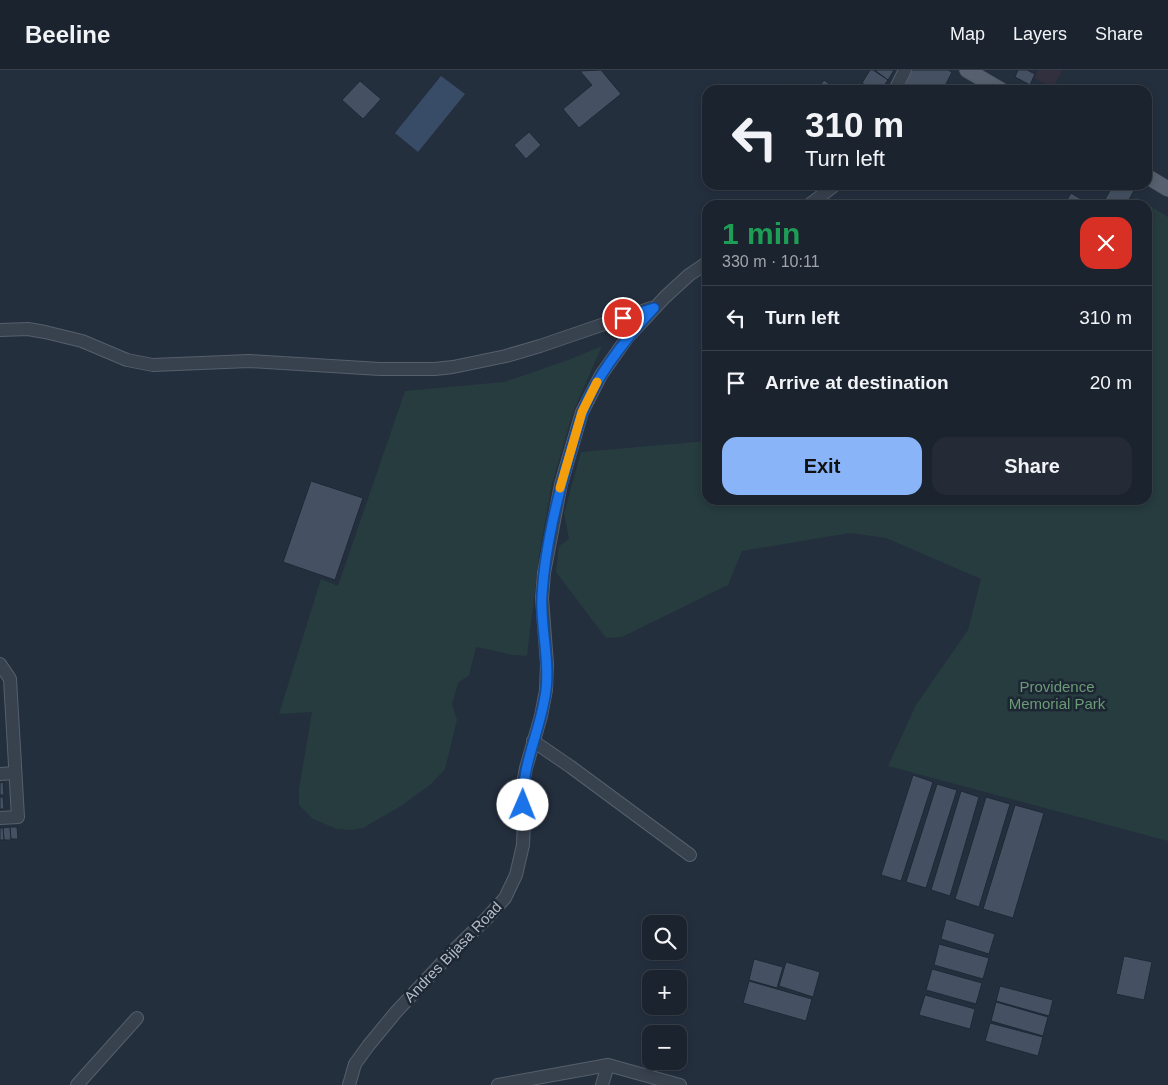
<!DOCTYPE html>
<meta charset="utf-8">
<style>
:root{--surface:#1b232e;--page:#242b36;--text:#f1f3f6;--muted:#a0a4aa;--line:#39404a;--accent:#8ab4f8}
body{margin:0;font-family:Helvetica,sans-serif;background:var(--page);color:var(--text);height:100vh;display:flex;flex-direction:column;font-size:19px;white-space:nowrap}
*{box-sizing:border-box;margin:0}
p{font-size:16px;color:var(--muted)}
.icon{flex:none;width:28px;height:28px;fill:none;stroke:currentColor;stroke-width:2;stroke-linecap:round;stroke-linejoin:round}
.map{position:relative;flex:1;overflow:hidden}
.sheet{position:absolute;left:702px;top:130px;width:450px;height:305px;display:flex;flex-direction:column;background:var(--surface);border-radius:15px;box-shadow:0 2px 8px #0003,0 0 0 1px var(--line)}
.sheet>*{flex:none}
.top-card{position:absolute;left:702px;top:15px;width:450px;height:105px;border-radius:15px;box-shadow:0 2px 8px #0003,0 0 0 1px var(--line);background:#1b232e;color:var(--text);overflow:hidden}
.buttons{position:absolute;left:642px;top:845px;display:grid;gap:10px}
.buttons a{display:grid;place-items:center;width:45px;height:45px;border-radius:10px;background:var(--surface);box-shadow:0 2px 8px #0003,0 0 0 1px var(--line);font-size:25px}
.pin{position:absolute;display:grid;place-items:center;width:42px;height:42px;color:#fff;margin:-21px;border:2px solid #fff;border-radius:50%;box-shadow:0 1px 5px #0007}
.me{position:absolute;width:55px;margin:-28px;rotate:1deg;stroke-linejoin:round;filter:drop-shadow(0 0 4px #0008)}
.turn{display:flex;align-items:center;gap:18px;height:105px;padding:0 20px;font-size:22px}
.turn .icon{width:65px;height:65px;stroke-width:2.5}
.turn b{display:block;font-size:35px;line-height:42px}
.round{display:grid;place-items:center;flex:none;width:52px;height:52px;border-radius:15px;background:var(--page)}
.head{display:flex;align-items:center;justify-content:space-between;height:85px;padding:0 20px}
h1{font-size:30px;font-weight:600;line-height:38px;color:#1e9e55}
.button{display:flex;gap:10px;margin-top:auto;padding:10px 20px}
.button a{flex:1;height:58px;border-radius:15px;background:var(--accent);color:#111;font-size:20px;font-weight:600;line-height:58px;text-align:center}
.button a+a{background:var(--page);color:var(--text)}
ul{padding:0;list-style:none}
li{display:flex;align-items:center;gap:15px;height:65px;padding:0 20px;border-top:1px solid var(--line)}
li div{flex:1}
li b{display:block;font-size:19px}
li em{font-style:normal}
header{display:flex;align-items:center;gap:30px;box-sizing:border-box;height:70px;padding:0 25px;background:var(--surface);border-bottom:1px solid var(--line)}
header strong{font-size:24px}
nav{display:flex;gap:28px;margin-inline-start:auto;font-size:18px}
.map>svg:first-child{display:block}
</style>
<header>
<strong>Beeline</strong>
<nav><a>Map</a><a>Layers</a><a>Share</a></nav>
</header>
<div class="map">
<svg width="1168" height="1015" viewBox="0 0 1168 1015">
<rect width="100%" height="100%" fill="#242f3e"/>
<polygon fill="#32303f" points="1038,0 1062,0 1053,18 1034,8"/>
<g fill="#263c3f">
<polygon points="1136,127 1168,147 1168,771 888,696 916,635 968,560 981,509 886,468 850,463 742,481 728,515 622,567 606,568 556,502 559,476 569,469 564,443 581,382 707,371 708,430 1148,430 1148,135 1131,135"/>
<polygon points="602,276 573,342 552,414 539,486 527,586 513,585 476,577 469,605 458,613 452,634 457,650 445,699 431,714 401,736 363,758 351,760 337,759 313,749 299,735 299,719 312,642 279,644 321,509 338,516 405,321 504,312 571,289"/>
</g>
<polygon fill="#394c67" points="441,6 465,24 418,82 395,63"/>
<g fill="#455162" stroke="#1f2835">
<polygon points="601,0 621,24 579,58 563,39 592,15 580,1"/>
<polygon points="870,0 873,0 888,10 881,20 874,20 862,13"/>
<polygon points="876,0 894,0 888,10 876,1"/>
<polygon points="912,0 948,0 952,2 943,20 902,20"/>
<polygon points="1018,0 1027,0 1035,4 1030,15 1015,7"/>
<polygon points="824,10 837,20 817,20"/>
<polygon points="360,11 381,29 363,49 342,30"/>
<polygon points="797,13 802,20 788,20"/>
<polygon points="529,62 541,75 526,89 514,75"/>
<polygon points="1113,115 1127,115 1135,119 1126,135 1102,135"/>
<polygon points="1071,123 1091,135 1064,135"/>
<polygon points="311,411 363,428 335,510 283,492"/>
<polygon points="913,705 933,712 901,811 881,805"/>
<polygon points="3,712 4,725 0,725 0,713"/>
<polygon points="937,714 957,720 926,818 906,812"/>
<polygon points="961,721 979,727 950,826 931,820"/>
<polygon points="0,727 3,727 4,739 0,739"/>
<polygon points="986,727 1010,734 979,837 955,829"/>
<polygon points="1015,735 1044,743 1013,848 983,839"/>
<polygon points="10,757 11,770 4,770 3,758"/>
<polygon points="10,757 17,757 18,769 11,769"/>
<polygon points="0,758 3,758 4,770 0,770"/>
<polygon points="946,849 995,864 989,884 941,869"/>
<polygon points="939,874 989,888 983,909 934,895"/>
<polygon points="1124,886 1152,892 1144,930 1116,924"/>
<polygon points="754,889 783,897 777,918 749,910"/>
<polygon points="786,892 820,902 813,927 779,916"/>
<polygon points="932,899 982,913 976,934 926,920"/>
<polygon points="749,911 812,929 806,951 743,933"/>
<polygon points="1000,916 1053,930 1049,946 996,931"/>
<polygon points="925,925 975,939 970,959 919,945"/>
<polygon points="996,932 1048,947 1043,966 991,951"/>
<polygon points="990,953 1043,967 1038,986 985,971"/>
</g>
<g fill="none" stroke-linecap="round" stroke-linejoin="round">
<g stroke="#565f6c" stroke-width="14">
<g id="minor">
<polyline points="895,20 905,0"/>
<polyline points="809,135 835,115"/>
<polyline points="0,260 28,259 45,262 82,271 127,290 153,295 249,291 380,299 435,299 453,297 506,286 540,276 651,238"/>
<polyline points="0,594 10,609 18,747 0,748"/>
<polyline points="533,671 571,697 690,785"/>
<polyline points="0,704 15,703"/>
<polyline points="77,1015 137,948"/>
<polyline points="349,1015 355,994 368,976 396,942 453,881 486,849 505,828 516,805 523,775 524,751 522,719 526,698 541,646 546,620 547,594 542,528 544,503 561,414 582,342 601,305 627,268 665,227 689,205 708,192"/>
<polyline points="498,1015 608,995 680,1015"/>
<polyline points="602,1015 608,995"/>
</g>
</g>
<g stroke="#414a57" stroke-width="16">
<g id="major">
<polyline points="967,0 1001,20"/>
<polyline points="1148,107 1168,119"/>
</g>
</g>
<use href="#minor" stroke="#38414e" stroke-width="12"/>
<use href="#major" stroke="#56606e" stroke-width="15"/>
</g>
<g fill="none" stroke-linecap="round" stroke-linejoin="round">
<g stroke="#114b97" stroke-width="12">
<path id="route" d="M 523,735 C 521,695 541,660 546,620 C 550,588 540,557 542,525 C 545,475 558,425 572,377 C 577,359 582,340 591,323 C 608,291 630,264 654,238 L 623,248"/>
</g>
<use href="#route" stroke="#1a73e8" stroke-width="9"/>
<polyline stroke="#f59e0b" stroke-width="9" points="560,418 582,342 597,312"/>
</g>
<g text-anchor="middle" stroke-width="5" stroke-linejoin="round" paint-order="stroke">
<g font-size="15" fill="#6b9a76" stroke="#1d2633">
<text x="1057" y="622">Providence<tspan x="1057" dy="17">Memorial Park</tspan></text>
</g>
<g font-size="15" fill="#b4bcc9" stroke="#1d2633">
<text transform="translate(453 882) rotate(-46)" y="5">Andres Bijasa Road</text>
</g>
</g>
</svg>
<div class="buttons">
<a><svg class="icon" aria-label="search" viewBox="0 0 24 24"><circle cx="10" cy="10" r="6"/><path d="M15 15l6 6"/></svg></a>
<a>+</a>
<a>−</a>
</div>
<div class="pin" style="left:623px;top:248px;background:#d93025"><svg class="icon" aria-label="arrive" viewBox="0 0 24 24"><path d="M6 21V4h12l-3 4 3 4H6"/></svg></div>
<svg class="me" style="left:523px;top:735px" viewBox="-20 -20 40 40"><circle r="19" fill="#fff"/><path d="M0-13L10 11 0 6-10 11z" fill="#1a73e8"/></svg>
<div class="top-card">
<div class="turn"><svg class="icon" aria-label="left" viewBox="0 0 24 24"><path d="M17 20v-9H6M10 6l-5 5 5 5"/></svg><div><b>310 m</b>Turn left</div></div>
</div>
<section class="sheet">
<div class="head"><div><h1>1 min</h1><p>330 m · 10:11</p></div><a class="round" style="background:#d93025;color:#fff"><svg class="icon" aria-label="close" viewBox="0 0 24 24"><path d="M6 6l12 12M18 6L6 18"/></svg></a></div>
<ul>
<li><svg class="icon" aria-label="left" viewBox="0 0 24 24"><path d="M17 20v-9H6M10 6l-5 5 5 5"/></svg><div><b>Turn left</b></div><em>310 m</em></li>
<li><svg class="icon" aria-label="arrive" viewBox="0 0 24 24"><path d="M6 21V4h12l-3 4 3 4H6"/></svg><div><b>Arrive at destination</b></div><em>20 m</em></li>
</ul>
<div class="button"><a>Exit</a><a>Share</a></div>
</section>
</div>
